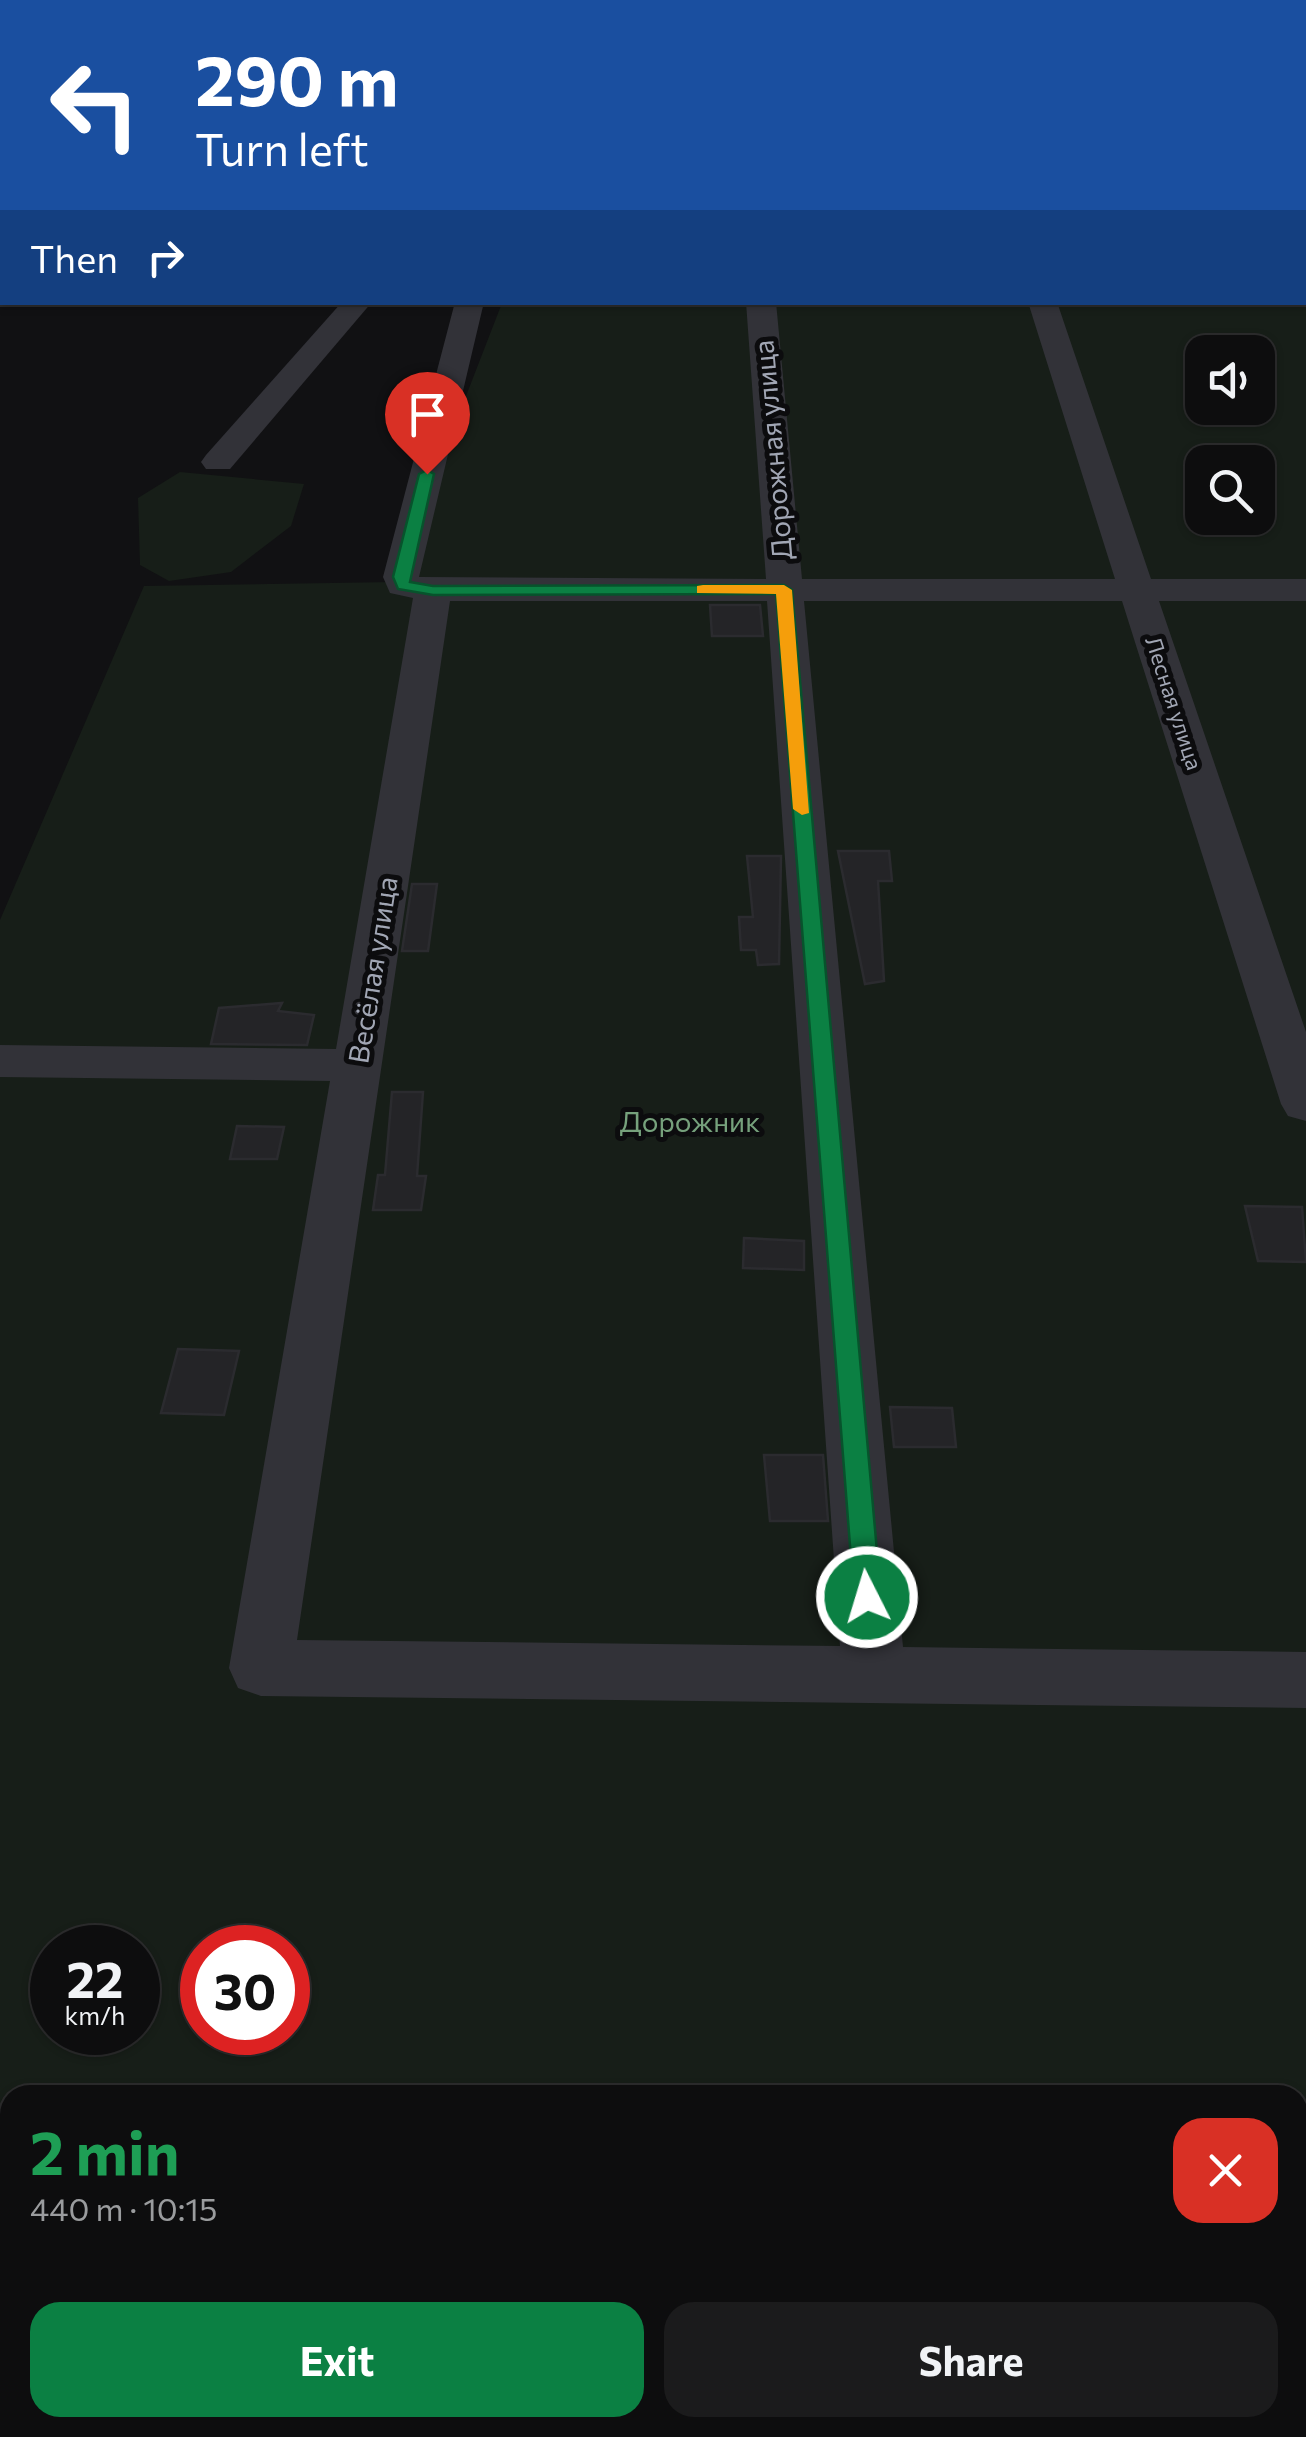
<!DOCTYPE html>
<meta charset="utf-8">
<style>
:root{--surface:#0d0d0e;--page:#1b1b1c;--text:#f1f3f6;--muted:#9a9c9e;--line:#2d2d2e;--accent:#0b8043}
body{margin:0;font-family:Commissioner,sans-serif;background:var(--page);color:var(--text);height:100vh;display:flex;flex-direction:column;font-size:38px;white-space:nowrap}
*{box-sizing:border-box;margin:0}
p{font-size:32px;color:var(--muted)}
.icon{flex:none;width:55px;height:55px;fill:none;stroke:currentColor;stroke-width:2;stroke-linecap:round;stroke-linejoin:round}
.map{position:relative;flex:1;overflow:hidden}
.details{position:absolute;left:0px;top:2085px;width:1308px;height:352px;display:flex;flex-direction:column;background:var(--surface);border-radius:30px 30px 0 0;box-shadow:0 2px 8px #0004,0 0 0 2px var(--line)}
.details>*{flex:none}
.guide{position:absolute;left:0px;top:0px;width:1308px;height:305px;box-shadow:0 2px 8px #0004,0 0 0 2px var(--line);background:#1a4fa0;color:#fff;overflow:hidden}
.buttons{position:absolute;left:1185px;top:335px;display:grid;gap:20px}
.buttons a{display:grid;place-items:center;width:90px;height:90px;border-radius:20px;background:var(--surface);box-shadow:0 2px 8px #0004,0 0 0 2px var(--line);font-size:50px}
.speed{position:absolute;left:30px;top:1925px;display:flex;gap:20px;font-size:50px;font-weight:700;text-align:center}
.speed>*{display:grid;place-content:center;width:130px;height:130px;border-radius:50%;background:var(--surface);box-shadow:0 2px 8px #0004,0 0 0 2px var(--line);line-height:1}
.speed small{font-size:25px;font-weight:400}
.speed .limit{border:15px solid #d22;background:#fff;color:#111}
.pin{position:absolute;display:grid;place-items:center;width:85px;height:85px;color:#fff;margin:-102px -42px;border-radius:50% 50% 50% 0;rotate:-45deg;box-shadow:0 0 10px #0007}
.pin .icon{rotate:45deg}
.me{position:absolute;width:110px;margin:-55px;rotate:355deg;stroke-linejoin:round;filter:drop-shadow(0 0 8px #0008)}
.turn{display:flex;align-items:center;gap:35px;height:210px;padding:0 30px;font-size:45px}
.turn .icon{width:130px;height:130px;stroke-width:2.5}
.turn b{display:block;font-size:70px;line-height:85px}
.then{display:flex;align-items:center;height:95px;padding:0 30px;background:#0003;gap:20px;font-size:38px}
.round{display:grid;place-items:center;flex:none;width:105px;height:105px;border-radius:30px;background:var(--page)}
.headline{display:flex;align-items:center;justify-content:space-between;height:170px;padding:0 30px}
h1{font-size:60px;font-weight:700;line-height:75px;color:#1e9e55}
.cta{display:flex;gap:20px;margin-top:auto;padding:20px 30px}
.cta a{flex:1;height:115px;border-radius:30px;background:var(--accent);color:#fff;font-size:40px;font-weight:700;line-height:115px;text-align:center}
.cta a+a{background:var(--page);color:var(--text)}
.map>svg:first-child{display:block}
</style>
<div class="map">
<svg width="1306" height="2437" viewBox="0 0 1306 2437">
<rect width="100%" height="100%" fill="#111113"/>
<g fill="#171e18" fill-rule="evenodd">
<path d="M 1306,126 L 1306,2437 L 0,2437 L 0,920 L 144,586 L 394,582 L 502,303 L 1305,302 ZM 1202,352 L 1258,352 L 1258,408 L 1202,408 ZM 1202,462 L 1258,462 L 1258,518 L 1202,518 ZM 52,1948 L 138,1948 L 138,2032 L 52,2032 ZM 202,1948 L 288,1948 L 288,2032 L 202,2032 ZM 10,2095 L 1298,2095 L 1298,2428 L 10,2428 Z"/>
<polygon points="180,472 304,484 291,526 231,572 169,581 140,565 138,498"/>
</g>
<g fill="#242427" stroke="#2b2b2f" stroke-width="2.5">
<polygon points="710,605 760,605 763,636 712,636"/>
<polygon points="838,851 889,851 892,881 878,881 884,981 865,984"/>
<polygon points="747,856 781,856 779,964 758,965 756,950 741,950 739,917 753,917"/>
<polygon points="412,884 437,884 428,951 402,951"/>
<polygon points="282,1003 278,1011 314,1015 307,1045 211,1044 219,1008"/>
<polygon points="392,1092 423,1092 417,1176 426,1176 421,1210 373,1210 378,1175 385,1175"/>
<polygon points="237,1126 284,1127 277,1159 230,1159"/>
<polygon points="1245,1206 1302,1207 1306,1262 1258,1261"/>
<polygon points="744,1238 804,1241 804,1270 743,1268"/>
<polygon points="178,1349 239,1351 224,1415 161,1413"/>
<polygon points="890,1407 952,1408 956,1447 894,1447"/>
<polygon points="764,1455 823,1455 828,1521 770,1521"/>
</g>
<g fill="none" stroke-linecap="round" stroke-linejoin="round">
<g stroke="#38393f" stroke-width="2.5" stroke-dasharray="2.5 4" stroke-linecap="butt">
<polyline points="918,0 925,2"/>
<polyline points="965,2 970,0"/>
</g>
<g fill="#323238" fill-rule="evenodd">
<rect x="0" y="80" width="2" height="14"/>
<rect x="1305" y="115" width="1" height="14"/>
<polygon points="1305,267 1306,268 1306,287 1305,286"/>
<polygon points="342,302 372,302 230,469 206,469 201,462 206,455"/>
<path d="M 455,302 L 484,302 L 419,577 L 766,579 L 746,302 L 776,302 L 802,579 L 1115,579 L 1028,302 L 1057,302 L 1151,579 L 1306,579 L 1306,601 L 1159,601 L 1306,1032 L 1306,1121 L 1288,1116 L 1281,1104 L 1122,601 L 804,601 L 903,1647 L 1306,1652 L 1306,1708 L 261,1696 L 238,1688 L 229,1668 L 330,1081 L 0,1077 L 0,1045 L 336,1049 L 413,598 L 390,593 L 383,577 ZM 450,601 L 767,601 L 840,1646 L 297,1640 Z"/>
</g>
</g>
<polygon fill="#0b8043" stroke="#07532c" stroke-width="2.5" points="427,470 434,474 410,582 433,586 784,585 792,590 881,1597 877,1605 867,1609 858,1605 854,1597 776,594 433,595 398,589 393,577 419,474"/>
<polygon fill="#f59e0b" points="703,585 784,585 792,590 809,813 802,815 793,809 776,594 697,593 697,586"/>
<g text-anchor="middle" stroke-width="10" stroke-linejoin="round" paint-order="stroke">
<g font-size="22" fill="#a1a6b4" stroke="#0c0c0e">
<text transform="translate(1174 703) rotate(72)" y="8">Лесная улица</text>
</g>
<g font-size="28" fill="#a1a6b4" stroke="#0c0c0e">
<text transform="translate(773 450) rotate(-95)" y="10">Дорожная улица</text>
<text transform="translate(373 970) rotate(-81)" y="10">Весёлая улица</text>
</g>
<g font-size="28" fill="#76a17c" stroke="#0c0c0e">
<text x="690" y="1132">Дорожник</text>
</g>
</g>
</svg>
<div class="buttons">
<a><svg class="icon" aria-label="sound" viewBox="0 0 24 24"><path d="M4 9h4l5-4v14l-5-4H4zM17 9q2 3 0 6"/></svg></a>
<a><svg class="icon" aria-label="search" viewBox="0 0 24 24"><circle cx="10" cy="10" r="6"/><path d="M15 15l6 6"/></svg></a>
</div>
<div class="speed"><div>22<small>km/h</small></div><div class="limit">30</div></div>
<div class="pin" style="left:427px;top:474px;background:#d93025"><svg class="icon" aria-label="arrive" viewBox="0 0 24 24"><path d="M6 21V4h12l-3 4 3 4H6"/></svg></div>
<svg class="me" style="left:867px;top:1597px" viewBox="-20 -20 40 40"><circle r="17" fill="#0b8043" stroke="#fff" stroke-width="3"/><path d="M0-11L8 9 0 5-8 9z" fill="#fff"/></svg>
<div class="guide">
<div class="turn"><svg class="icon" aria-label="left" viewBox="0 0 24 24"><path d="M17 20v-9H6M10 6l-5 5 5 5"/></svg><div><b>290 m</b>Turn left</div></div>
<div class="then">Then<svg class="icon" aria-label="right" viewBox="0 0 24 24"><path d="M7 20v-9h11M14 6l5 5-5 5"/></svg></div>
</div>
<section class="details">
<div class="headline"><div><h1>2 min</h1><p>440 m · 10:15</p></div><a class="round" style="background:#d93025;color:#fff"><svg class="icon" aria-label="close" viewBox="0 0 24 24"><path d="M6 6l12 12M18 6L6 18"/></svg></a></div>
<div class="cta"><a>Exit</a><a>Share</a></div>
</section>
</div>
